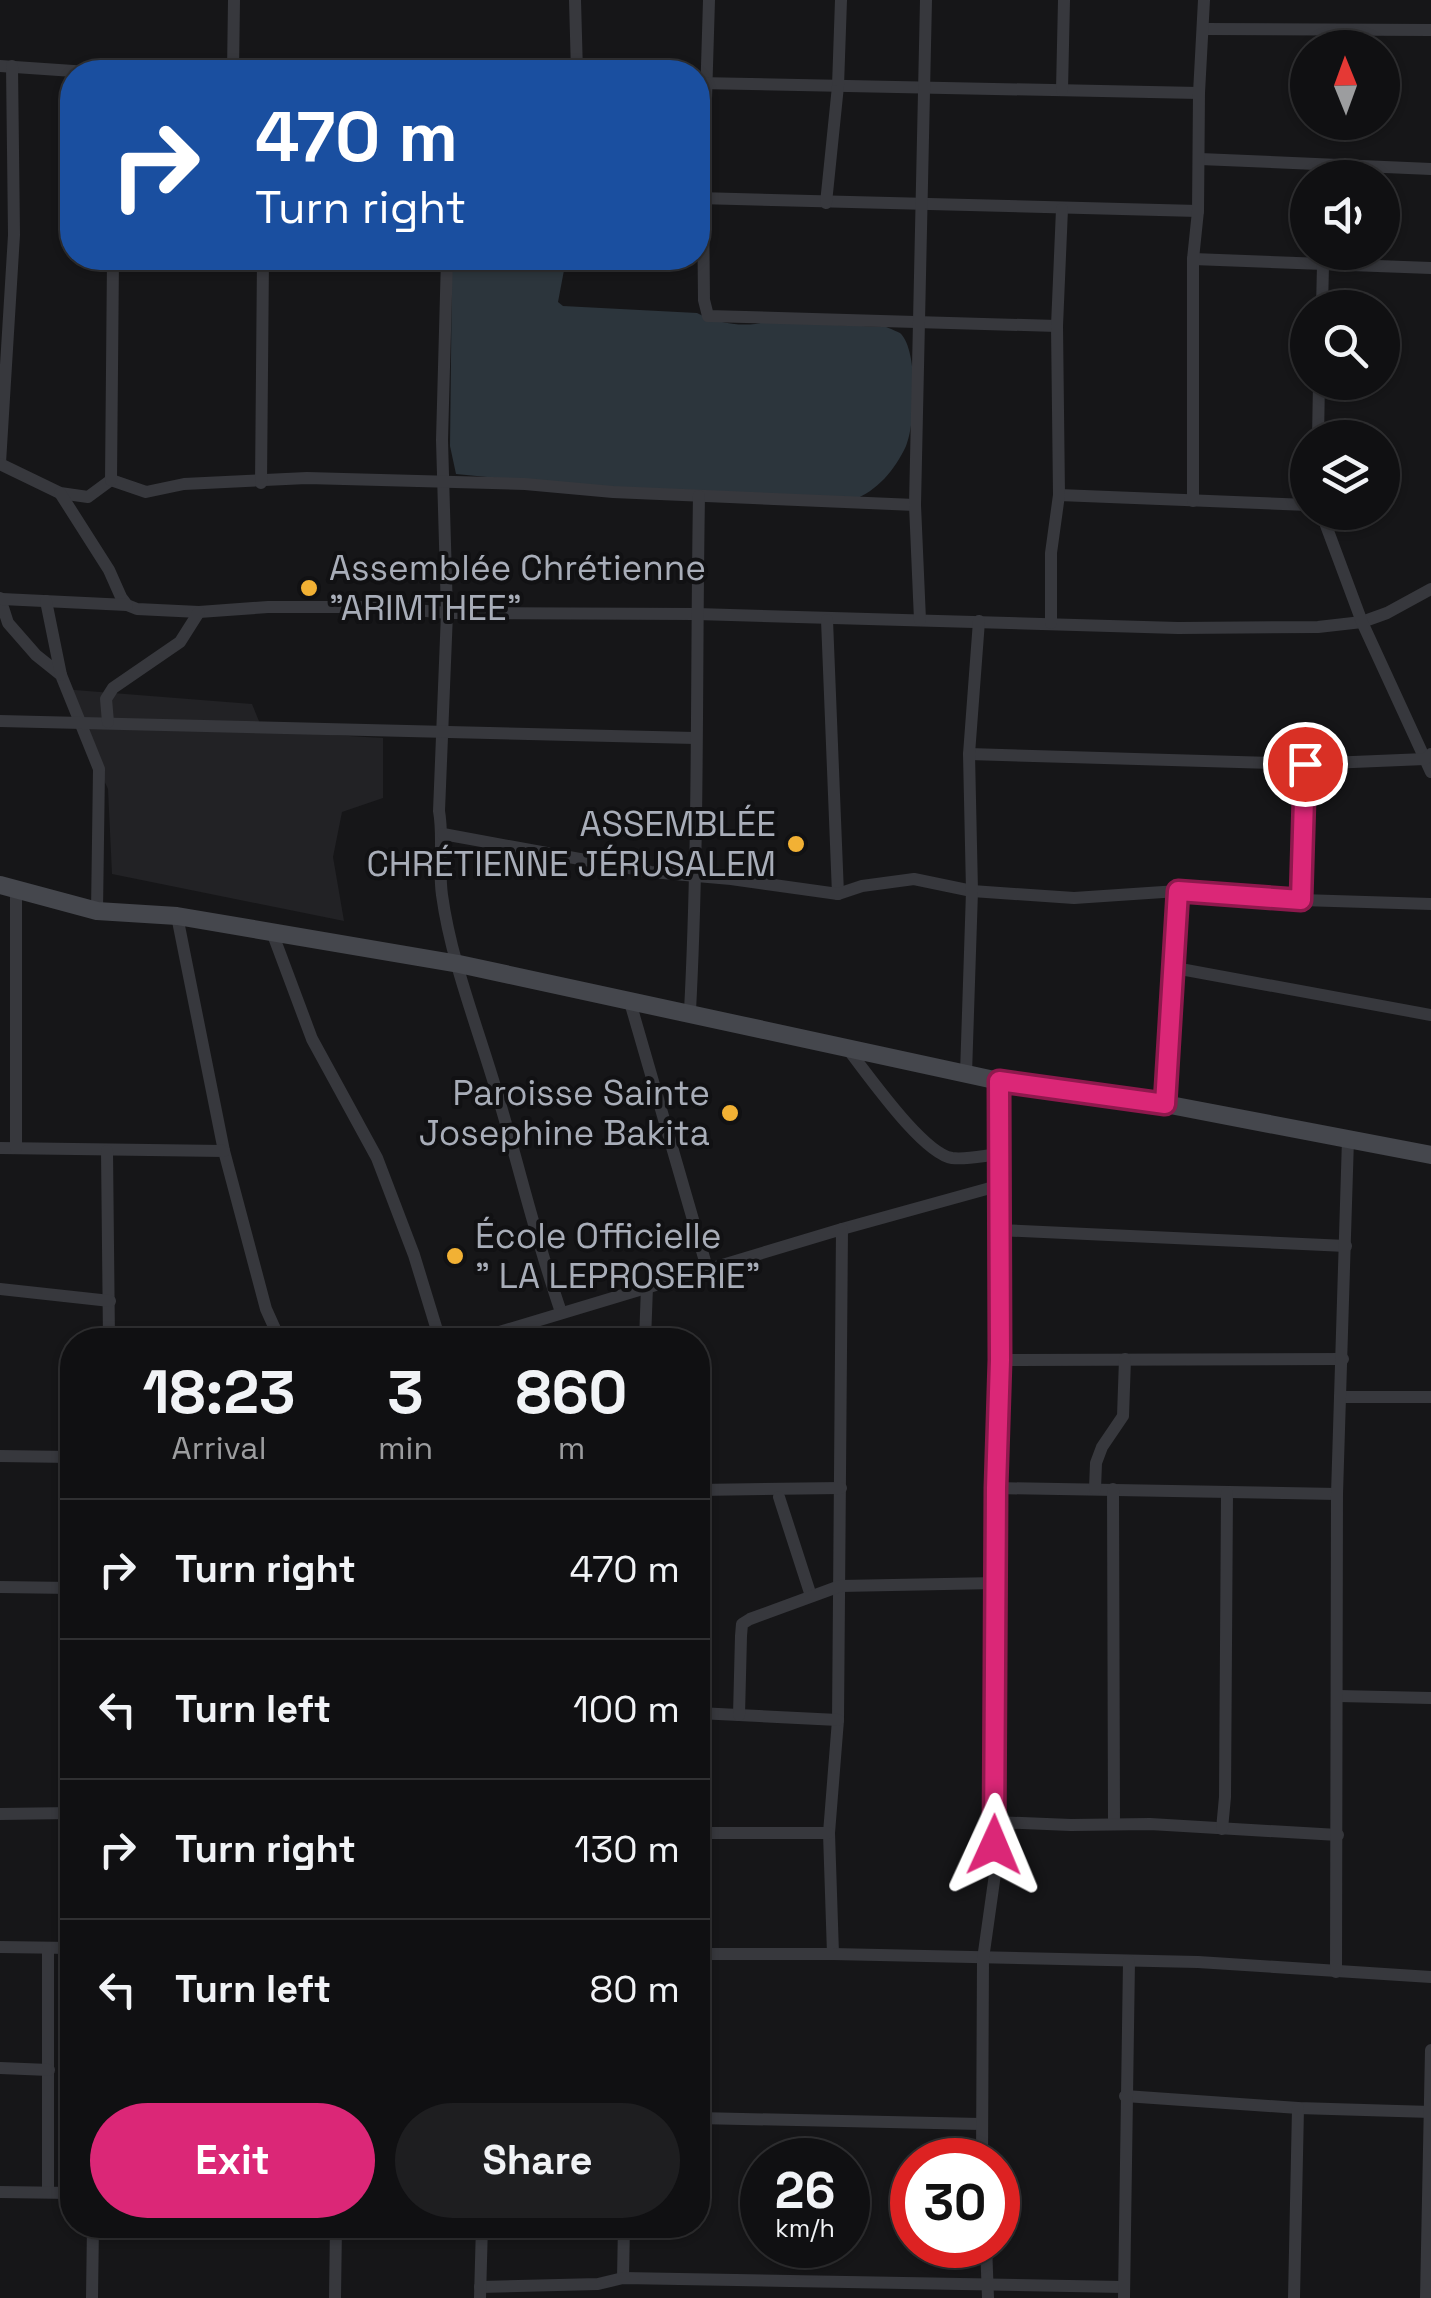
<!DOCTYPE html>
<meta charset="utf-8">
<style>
:root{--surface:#101012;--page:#1e1e20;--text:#f1f3f6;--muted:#9c9d9f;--line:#303032;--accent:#db2777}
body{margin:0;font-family:"Space Grotesk",sans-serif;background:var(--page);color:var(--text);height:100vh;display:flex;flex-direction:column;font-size:38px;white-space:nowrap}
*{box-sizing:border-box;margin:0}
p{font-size:32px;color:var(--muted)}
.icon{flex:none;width:55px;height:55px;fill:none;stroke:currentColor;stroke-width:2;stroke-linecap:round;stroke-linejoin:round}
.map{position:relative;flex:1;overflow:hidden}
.side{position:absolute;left:60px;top:1328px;width:650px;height:910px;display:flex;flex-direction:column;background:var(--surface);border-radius:40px;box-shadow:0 2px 8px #0004,0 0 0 2px var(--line)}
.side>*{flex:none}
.hud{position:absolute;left:60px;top:60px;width:650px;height:210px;border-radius:40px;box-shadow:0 2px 8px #0004,0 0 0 2px var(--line);background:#1a4fa0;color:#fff;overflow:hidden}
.needle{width:65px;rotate:359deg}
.controls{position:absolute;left:1290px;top:30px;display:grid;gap:20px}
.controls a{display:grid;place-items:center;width:110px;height:110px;border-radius:50%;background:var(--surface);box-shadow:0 2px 8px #0004,0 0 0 2px var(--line);font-size:50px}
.speed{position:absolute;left:740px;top:2138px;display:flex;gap:20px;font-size:50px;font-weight:700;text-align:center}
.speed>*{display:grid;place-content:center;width:130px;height:130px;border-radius:50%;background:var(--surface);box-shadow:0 2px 8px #0004,0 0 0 2px var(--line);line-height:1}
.speed small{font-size:25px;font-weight:400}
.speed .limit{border:15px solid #d22;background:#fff;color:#111}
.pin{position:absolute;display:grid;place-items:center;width:85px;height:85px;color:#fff;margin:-42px;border:5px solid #fff;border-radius:50%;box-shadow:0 2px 10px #0007}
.me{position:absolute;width:110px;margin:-55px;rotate:1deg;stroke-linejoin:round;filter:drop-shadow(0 0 8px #0008)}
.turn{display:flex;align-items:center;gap:35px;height:210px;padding:0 30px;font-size:45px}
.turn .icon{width:130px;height:130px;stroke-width:2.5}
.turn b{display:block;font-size:70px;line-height:85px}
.eta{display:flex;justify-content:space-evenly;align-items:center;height:170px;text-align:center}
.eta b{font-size:60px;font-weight:700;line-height:70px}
.action{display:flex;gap:20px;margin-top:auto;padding:20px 30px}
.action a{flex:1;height:115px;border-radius:60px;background:var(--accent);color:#fff;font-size:40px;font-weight:700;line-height:115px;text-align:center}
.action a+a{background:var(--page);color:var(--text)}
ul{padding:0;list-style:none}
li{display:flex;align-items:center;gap:30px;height:140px;padding:0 30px;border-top:2px solid var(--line)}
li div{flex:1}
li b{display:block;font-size:38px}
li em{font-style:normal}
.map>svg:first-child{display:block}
</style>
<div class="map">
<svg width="1431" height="2298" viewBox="0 0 1431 2298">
<rect width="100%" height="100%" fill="#161618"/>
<polygon fill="#222225" points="62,689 252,704 263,731 383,738 383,798 342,812 333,857 344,921 112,874 108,789"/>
<path fill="#2c353c" d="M 558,259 L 565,265 L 558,302 L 563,306 L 697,313 C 715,323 745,328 765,322 L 886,327 C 889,328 898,332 900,333 C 919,350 915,425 906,446 C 895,470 877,491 853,500 L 634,491 L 456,474 L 450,446 L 452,270 L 455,261 Z"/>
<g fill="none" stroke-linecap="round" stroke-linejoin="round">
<g stroke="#37383d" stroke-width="12">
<polyline points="575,0 577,72"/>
<polyline points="709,0 703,198 704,300 708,316 1057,326"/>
<polyline points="1204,29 1431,30"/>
<polyline points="0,66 88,72"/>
<polyline points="233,72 234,0"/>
<polyline points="698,83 1199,93"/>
<polyline points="1062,90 1064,0"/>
<polyline points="1200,159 1431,169"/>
<polyline points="698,198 1198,211"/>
<polyline points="826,203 838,86 841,0"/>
<path d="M 447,258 L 442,440 L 447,613 L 439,811 C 444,839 438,867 442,895 C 451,961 478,1028 497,1093 C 519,1166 536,1240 561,1312"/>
<polyline points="1193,259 1431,268"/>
<polyline points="1322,308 1323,265"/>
<polyline points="1318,438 1319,382"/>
<polyline points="0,463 14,235 12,66"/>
<polyline points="0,464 60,493 88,497 111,480"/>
<polyline points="111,480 146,492 184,484 307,478 525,484 613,492 915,505"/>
<polyline points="111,480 113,258"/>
<polyline points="261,483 263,258"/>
<polyline points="60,493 109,570 121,597 127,605 137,609 199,612 268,607 385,607 447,613 697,614 1178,628 1318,627 1362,622 1387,613 1431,589"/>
<polyline points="1059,495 1308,505"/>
<polyline points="1193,501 1193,259 1198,211 1199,93 1204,0"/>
<polyline points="1321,512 1362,622 1431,772"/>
<polyline points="0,598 8,623 36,655 61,675 99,769 97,911"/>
<polyline points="2,599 127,605"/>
<polyline points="46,601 61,675"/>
<polyline points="827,620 838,894"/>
<polyline points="920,620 915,505 926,0"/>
<polyline points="1051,623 1051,553 1059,495 1057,326 1062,209"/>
<polyline points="0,721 695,738"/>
<polyline points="108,722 106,699 113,688 180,642 199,612"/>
<polyline points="969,754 1305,764 1425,759 1431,754"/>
<polyline points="443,834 651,872 731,879 838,894 862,886 914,879 972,891 1074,898 1178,891 1301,900 1431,904"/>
<polyline points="1301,900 1305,764"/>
<polyline points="177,916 224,1151 266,1309 280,1340"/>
<polyline points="272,932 312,1039 377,1158 414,1255 440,1340"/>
<polyline points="1175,968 1431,1015"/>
<polyline points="630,1002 707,1268"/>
<path d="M 690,1011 C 699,840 696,668 699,496"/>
<path d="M 847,1048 C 867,1073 922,1153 952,1158 C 967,1160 986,1155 1000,1154"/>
<polyline points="966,1074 972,891 969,754 979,621"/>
<polyline points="1165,1104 1178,891"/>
<polyline points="0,1148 224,1151"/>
<polyline points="16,1148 16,888"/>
<polyline points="107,1151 109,1340"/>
<polyline points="842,1229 1001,1185"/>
<polyline points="999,1230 1346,1246"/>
<polyline points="0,1289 110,1301"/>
<polyline points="473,1340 842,1229 838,1720 829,1833 833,1954"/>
<polyline points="645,1340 647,1287"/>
<polyline points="1000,1360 1343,1359"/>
<polyline points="1340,1397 1431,1397"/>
<polyline points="0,1456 72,1457"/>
<polyline points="996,1488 1337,1494"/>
<polyline points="1095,1489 1096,1463 1102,1447 1123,1416 1125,1359"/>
<polyline points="1113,1489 1114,1823"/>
<polyline points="698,1490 841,1488"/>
<polyline points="779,1497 811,1596"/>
<polyline points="0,1587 72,1588"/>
<polyline points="1338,1696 1431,1698"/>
<polyline points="698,1713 838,1720"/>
<polyline points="739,1715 741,1636 742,1624 750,1619 840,1586 997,1583"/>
<polyline points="0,1814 72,1813"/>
<polyline points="994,1822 1071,1825 1150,1824 1338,1835"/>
<polyline points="1222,1829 1225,1797 1227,1493"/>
<polyline points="698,1833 829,1833"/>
<polyline points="0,1947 72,1948"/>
<polyline points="48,1948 48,2192"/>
<polyline points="698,1954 833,1954 1198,1962 1431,1977"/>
<polyline points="1336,1972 1337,1494 1348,1139"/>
<polyline points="0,2068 49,2070"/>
<polyline points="1125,2096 1298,2108 1431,2112"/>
<polyline points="698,2118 981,2124"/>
<polyline points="982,2160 983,1959 995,1874 999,1081"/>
<polyline points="0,2192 72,2193"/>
<polyline points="986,2245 988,2298"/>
<polyline points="623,2278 624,2225"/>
<polyline points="480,2287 598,2284 623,2278 1123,2287"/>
<polyline points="92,2298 93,2225"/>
<polyline points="335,2298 336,2225"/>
<polyline points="480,2298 482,2225"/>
<polyline points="1124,2298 1129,1961"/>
<polyline points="1294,2298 1298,2108"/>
<polyline points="1426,2298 1431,2050"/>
</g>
<polyline stroke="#45474d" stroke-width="18" points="0,885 97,911 177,916 459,964 999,1081 1165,1104 1431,1155"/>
</g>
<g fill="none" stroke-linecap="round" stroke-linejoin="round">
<g stroke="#8e194d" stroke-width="25">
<polyline id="route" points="994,1845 996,1488 1000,1360 999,1081 1165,1104 1178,891 1301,900 1305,764"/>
</g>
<use href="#route" stroke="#db2777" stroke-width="18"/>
</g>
<g fill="#f2b134" stroke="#111113" stroke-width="4">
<circle cx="309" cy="588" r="10"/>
<circle cx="796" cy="844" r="10"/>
<circle cx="730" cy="1113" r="10"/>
<circle cx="455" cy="1256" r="10"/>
</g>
<g text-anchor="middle" stroke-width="8" stroke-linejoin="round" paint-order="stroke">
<g font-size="35" fill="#a8adb8" stroke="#111113" text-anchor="start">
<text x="329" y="580">Assemblée Chrétienne<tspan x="329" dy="40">"ARIMTHEE"</tspan></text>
<text x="776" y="836" text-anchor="end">ASSEMBLÉE<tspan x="776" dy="40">CHRÉTIENNE JÉRUSALEM</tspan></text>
<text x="710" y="1105" text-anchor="end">Paroisse Sainte<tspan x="710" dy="40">Josephine Bakita</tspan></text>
<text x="475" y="1248">École Officielle<tspan x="475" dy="40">" LA LEPROSERIE"</tspan></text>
</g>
</g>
</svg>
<div class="controls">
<a><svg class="needle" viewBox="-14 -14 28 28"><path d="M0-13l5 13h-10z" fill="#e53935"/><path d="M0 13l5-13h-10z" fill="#9c9d9f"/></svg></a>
<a><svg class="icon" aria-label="sound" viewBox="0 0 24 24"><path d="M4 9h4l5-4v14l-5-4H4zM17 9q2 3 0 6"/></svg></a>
<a><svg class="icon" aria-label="search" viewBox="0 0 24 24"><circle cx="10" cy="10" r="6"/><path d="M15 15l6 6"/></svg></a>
<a><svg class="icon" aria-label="layers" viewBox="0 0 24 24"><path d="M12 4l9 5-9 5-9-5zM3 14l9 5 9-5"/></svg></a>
</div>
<div class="speed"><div>26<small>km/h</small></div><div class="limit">30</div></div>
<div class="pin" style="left:1305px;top:764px;background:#d93025"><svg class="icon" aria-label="arrive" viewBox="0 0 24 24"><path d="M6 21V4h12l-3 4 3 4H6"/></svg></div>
<svg class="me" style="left:994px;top:1845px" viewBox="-20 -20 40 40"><path d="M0-17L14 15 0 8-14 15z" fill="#db2777" stroke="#fff" stroke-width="4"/></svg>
<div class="hud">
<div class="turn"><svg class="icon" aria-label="right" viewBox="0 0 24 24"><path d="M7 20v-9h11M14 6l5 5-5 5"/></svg><div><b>470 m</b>Turn right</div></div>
</div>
<section class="side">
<div class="eta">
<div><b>18:23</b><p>Arrival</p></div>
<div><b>3</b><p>min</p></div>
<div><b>860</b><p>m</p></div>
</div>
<ul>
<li><svg class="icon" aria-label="right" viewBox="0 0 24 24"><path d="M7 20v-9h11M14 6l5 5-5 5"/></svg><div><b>Turn right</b></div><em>470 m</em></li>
<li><svg class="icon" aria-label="left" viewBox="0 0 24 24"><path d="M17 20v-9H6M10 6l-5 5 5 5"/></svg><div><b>Turn left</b></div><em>100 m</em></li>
<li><svg class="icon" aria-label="right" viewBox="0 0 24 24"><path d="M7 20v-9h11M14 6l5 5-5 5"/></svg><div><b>Turn right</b></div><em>130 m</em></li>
<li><svg class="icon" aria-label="left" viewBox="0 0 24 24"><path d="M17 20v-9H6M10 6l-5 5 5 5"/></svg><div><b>Turn left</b></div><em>80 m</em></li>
</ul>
<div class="action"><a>Exit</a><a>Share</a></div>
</section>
</div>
